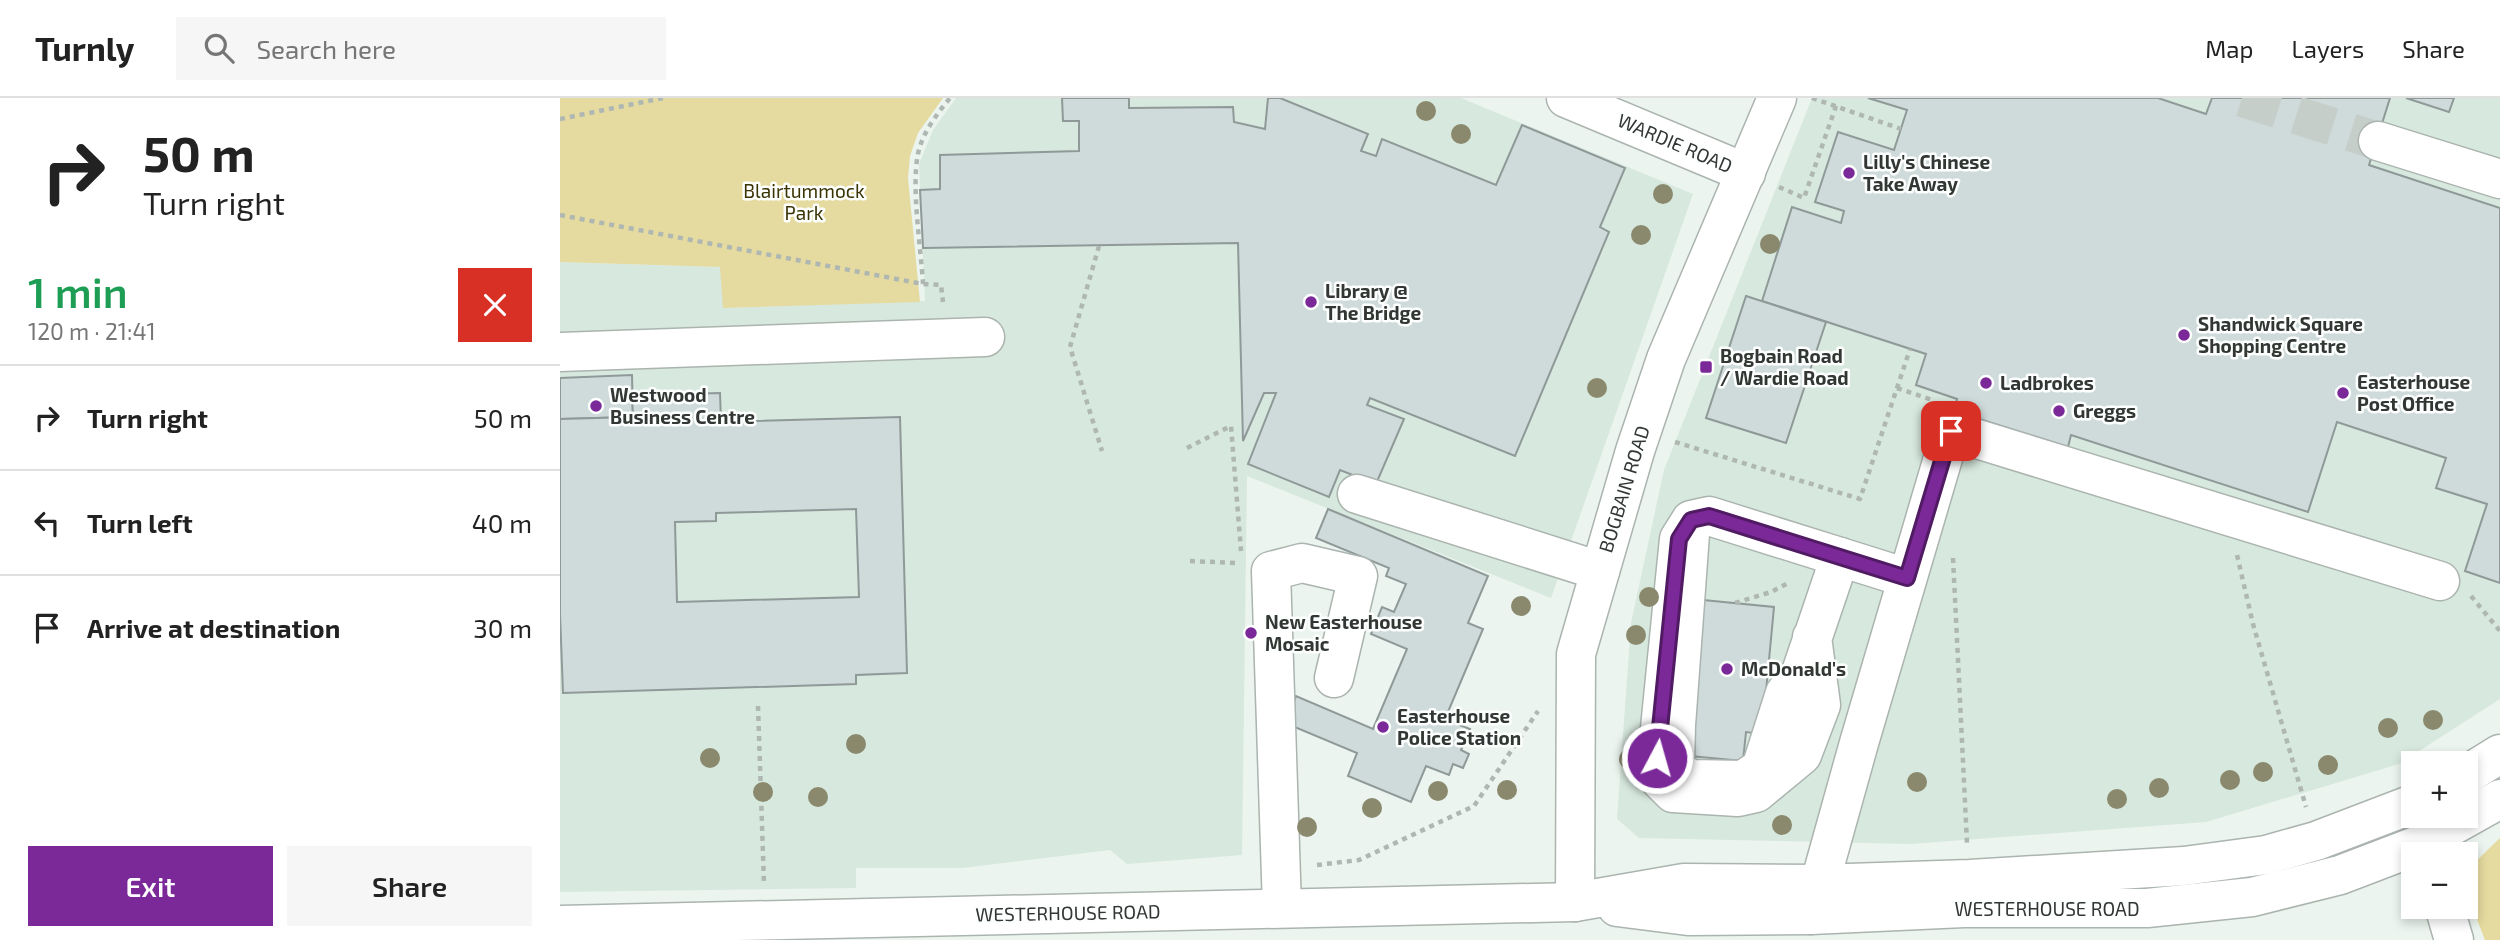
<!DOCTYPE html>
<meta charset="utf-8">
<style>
:root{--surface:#fff;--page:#f6f6f6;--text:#222;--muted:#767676;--line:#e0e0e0;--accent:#7b2999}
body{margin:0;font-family:"Exo 2",sans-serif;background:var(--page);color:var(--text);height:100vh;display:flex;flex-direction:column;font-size:26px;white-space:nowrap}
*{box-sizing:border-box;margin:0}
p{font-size:23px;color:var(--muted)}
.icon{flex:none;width:38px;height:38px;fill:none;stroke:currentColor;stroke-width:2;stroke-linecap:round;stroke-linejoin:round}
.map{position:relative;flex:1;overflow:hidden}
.details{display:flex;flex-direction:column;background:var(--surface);width:560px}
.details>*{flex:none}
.hud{background:#fff;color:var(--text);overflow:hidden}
.fabs{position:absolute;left:1841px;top:653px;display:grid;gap:14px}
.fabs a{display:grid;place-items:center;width:77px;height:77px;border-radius:0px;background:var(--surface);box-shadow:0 4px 10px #0003;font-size:35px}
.pin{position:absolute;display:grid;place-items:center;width:60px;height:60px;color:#fff;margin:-30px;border-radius:14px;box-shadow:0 4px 10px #0006}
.me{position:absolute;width:77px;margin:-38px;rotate:6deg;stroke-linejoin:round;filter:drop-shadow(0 0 5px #0008)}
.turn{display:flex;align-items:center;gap:24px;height:147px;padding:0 28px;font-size:32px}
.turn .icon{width:91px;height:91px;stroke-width:2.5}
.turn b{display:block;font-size:49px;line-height:60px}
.round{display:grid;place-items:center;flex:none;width:74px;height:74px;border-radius:0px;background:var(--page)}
.head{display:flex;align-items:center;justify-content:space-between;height:119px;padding:0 28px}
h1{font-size:42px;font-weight:600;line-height:52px;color:#1e9e55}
.button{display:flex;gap:14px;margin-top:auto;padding:14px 28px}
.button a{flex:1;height:80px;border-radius:0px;background:var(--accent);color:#fff;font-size:28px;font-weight:600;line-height:80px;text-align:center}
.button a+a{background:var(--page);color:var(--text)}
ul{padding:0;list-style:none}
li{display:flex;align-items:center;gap:21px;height:105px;padding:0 28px;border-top:2px solid var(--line)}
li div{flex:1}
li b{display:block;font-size:26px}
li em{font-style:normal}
header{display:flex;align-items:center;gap:42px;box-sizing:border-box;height:98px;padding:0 35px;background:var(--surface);border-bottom:2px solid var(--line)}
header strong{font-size:33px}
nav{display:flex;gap:38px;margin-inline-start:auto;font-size:24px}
.search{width:490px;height:63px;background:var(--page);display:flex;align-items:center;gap:18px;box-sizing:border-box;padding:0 24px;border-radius:0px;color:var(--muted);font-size:26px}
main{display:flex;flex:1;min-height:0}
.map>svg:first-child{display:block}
</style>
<header>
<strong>Turnly</strong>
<div class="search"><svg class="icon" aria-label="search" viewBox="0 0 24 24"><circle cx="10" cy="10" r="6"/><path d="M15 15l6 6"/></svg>Search here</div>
<nav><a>Map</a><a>Layers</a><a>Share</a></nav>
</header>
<main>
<section class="details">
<div class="hud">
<div class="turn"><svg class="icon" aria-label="right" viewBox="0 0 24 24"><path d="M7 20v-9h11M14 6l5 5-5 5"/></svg><div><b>50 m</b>Turn right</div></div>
</div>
<div class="head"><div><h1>1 min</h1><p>120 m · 21:41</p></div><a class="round" style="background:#d93025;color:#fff"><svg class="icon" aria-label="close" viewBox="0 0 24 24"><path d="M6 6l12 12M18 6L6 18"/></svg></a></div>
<ul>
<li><svg class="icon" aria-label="right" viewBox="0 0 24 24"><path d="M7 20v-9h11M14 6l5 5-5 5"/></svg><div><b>Turn right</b></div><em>50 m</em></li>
<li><svg class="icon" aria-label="left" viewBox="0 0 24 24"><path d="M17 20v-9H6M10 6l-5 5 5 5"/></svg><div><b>Turn left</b></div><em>40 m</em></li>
<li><svg class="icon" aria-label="arrive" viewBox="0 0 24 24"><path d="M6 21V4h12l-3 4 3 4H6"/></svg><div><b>Arrive at destination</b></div><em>30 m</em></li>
</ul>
<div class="button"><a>Exit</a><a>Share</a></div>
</section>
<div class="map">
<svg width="1940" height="842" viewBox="0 0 1940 842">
<rect width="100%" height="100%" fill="#ebf4ee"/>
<g fill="#d7e8de">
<polygon points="396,0 901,0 1133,96 991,500 687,378 682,757 567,766 550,752 402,770 296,770 296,790 0,794 0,164 161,169 164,210 365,203 359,66 373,32"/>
<polygon points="1252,0 1940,0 1940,601 1839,666 1646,724 1350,746 1079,740 1057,721 1071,525 1104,372"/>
</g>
<g fill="#e5da9f">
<polygon points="0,0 383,0 358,35 350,58 348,80 360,204 163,210 160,169 0,164"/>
<polygon points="1940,740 1940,842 1925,842 1907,796 1908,771"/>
</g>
<g fill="#cfdada" stroke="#8e9998" stroke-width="2" fill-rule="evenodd">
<polygon points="502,0 569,0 569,10 673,9 674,24 705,31 708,0 720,0 808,36 801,53 816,58 822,41 936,87 962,27 1065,70 1040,129 1049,134 955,358 810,300 807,307 844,321 816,386 780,372 769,399 688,366 716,295 704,295 683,343 678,145 363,150 360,92 380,91 380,57 519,53 519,23 503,23"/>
<polygon points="1308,0 1598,0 1646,16 1652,0 1830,0 1809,67 1940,110 1940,485 1905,473 1927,406 1876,390 1886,360 1777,324 1748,414 1511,337 1508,349 1394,313 1397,301 1356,287 1366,256 1202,203 1232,109 1281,125 1284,113 1255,104 1278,34 1334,52 1347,12"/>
<polygon points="1846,0 1894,0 1889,14"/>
<polygon points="1186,198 1266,224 1226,345 1146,320"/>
<polygon points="72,277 73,319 0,321 0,280"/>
<path d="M 160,295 L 161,324 L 340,319 L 347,575 L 296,577 L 296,586 L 3,595 L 0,516 L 0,321 L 73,319 L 72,297 ZM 296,411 L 299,499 L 117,504 L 115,424 L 156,423 L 156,415 Z"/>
<polygon points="768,411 928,478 908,525 923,531 885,621 910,631 901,652 909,656 903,670 893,666 889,677 866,668 851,704 788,678 797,655 725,625 736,598 813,631 847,551 811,536 822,509 834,514 846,486 826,478 829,470 756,440"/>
<polygon points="1133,501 1214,509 1202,636 1186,634 1183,663 1119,657"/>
</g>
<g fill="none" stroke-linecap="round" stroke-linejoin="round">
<polyline stroke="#c6cec9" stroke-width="38" stroke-dasharray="38 19" stroke-linecap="butt" points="1682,0 1818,43"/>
<g stroke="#abb4af" stroke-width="41">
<g id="minor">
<polyline points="1006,0 1186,75"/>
<polyline points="1818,43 1940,81"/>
<polyline points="0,254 425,239"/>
<polyline points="797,396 1040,473"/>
<polyline points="1131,422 1116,627 1115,666 1121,675 1131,681 1183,682 1201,670 1225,595 1240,577 1280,459 1149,418 1131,422 1119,441 1097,660 1100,682 1113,695 1178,699 1196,695 1242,657 1261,607 1252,539"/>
<polyline points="1280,459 1347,480"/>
<polyline points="1906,677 1940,656"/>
<polyline points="1015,804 1016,556 1075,353 1106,261 1217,0"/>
<polyline points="1884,808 1894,842"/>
<polyline points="1057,809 1128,818 1251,817 1404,810 1587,810 1692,799 1780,777 1856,748 1940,701"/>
<polyline points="722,810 711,473 742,465 798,478 774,580"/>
<polyline points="1251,817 1299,645 1391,333 1880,483"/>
<polyline points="0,827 1015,804 1124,785 1258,786 1410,781 1624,768 1706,757 1756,743 1853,706"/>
</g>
</g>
<g stroke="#afb7b2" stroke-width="4.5" stroke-dasharray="5 5" stroke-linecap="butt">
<polyline points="1252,0 1341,31"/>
<polyline points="0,21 103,0"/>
<polyline points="1219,89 1244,100 1276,8"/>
<polyline points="0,117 363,186 381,187 383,204"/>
<polyline points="539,148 510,249 542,353"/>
<path d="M 363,186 C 361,151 351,89 358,56 C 362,35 377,16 390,0"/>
<polyline points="1337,290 1372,302"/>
<polyline points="1115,344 1300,401 1350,251"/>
<polyline points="627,350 671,328 681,453"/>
<polyline points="1677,457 1693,526 1746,709"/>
<polyline points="1393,460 1407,745"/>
<polyline points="630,463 676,465"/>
<polyline points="1911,498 1940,533"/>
<polyline points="1175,505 1211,494 1230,484"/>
<polyline points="198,608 204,786"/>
<polyline points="757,767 799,762 914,708 978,613"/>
</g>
<use href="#minor" stroke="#fff" stroke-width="38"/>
</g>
<g fill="#8a896d">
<circle cx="866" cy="13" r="10"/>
<circle cx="901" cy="36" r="10"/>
<circle cx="1103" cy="96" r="10"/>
<circle cx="1081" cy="137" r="10"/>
<circle cx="1210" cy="146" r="10"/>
<circle cx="1037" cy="290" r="10"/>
<circle cx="1089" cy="499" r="10"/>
<circle cx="961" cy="508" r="10"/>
<circle cx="1076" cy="537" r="10"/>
<circle cx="1873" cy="622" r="10"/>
<circle cx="1828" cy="630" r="10"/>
<circle cx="296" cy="646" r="10"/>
<circle cx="150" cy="660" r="10"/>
<circle cx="1069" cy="661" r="10"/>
<circle cx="1768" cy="667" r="10"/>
<circle cx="1703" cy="674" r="10"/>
<circle cx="1670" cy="682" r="10"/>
<circle cx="1357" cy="684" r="10"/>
<circle cx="1599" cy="690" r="10"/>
<circle cx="947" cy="692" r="10"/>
<circle cx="878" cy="693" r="10"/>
<circle cx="203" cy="694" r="10"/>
<circle cx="258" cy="699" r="10"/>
<circle cx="1557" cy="701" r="10"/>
<circle cx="812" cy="710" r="10"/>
<circle cx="1222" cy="727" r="10"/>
<circle cx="747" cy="729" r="10"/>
</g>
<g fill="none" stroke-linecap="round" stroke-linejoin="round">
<g stroke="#501b63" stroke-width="18">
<polyline id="route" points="1097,660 1119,441 1131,422 1149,418 1347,480 1391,333"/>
</g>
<use href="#route" stroke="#7b2999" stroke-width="12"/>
</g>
<g fill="#7b2999" stroke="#fdfffe" stroke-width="2.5">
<circle cx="1289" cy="75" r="7"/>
<circle cx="751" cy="204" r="7"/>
<circle cx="1624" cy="237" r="7"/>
<rect x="1139" y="262" width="14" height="14" rx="3.5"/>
<circle cx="1426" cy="285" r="7"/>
<circle cx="1783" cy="295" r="7"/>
<circle cx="36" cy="308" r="7"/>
<circle cx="1499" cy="313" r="7"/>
<circle cx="691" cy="535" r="7"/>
<circle cx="1167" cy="571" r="7"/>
<circle cx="823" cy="629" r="7"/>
</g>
<g text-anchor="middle" stroke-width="5" stroke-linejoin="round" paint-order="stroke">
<g font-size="19" fill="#333734" stroke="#fdfffe">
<text transform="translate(1115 45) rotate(23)" y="7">WARDIE ROAD</text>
<text transform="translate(1064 391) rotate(-73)" y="7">BOGBAIN ROAD</text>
<text x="1487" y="818">WESTERHOUSE ROAD</text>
<text transform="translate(508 815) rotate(-1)" y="7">WESTERHOUSE ROAD</text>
</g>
<g font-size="19" font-weight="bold" fill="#333734" stroke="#fdfffe" text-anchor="start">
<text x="1303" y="71">Lilly's Chinese<tspan x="1303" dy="22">Take Away</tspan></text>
<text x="765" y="200">Library @<tspan x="765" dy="22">The Bridge</tspan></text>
<text x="1638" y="233">Shandwick Square<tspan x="1638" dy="22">Shopping Centre</tspan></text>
<text x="1160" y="265">Bogbain Road<tspan x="1160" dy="22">/ Wardie Road</tspan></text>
<text x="1797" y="291">Easterhouse<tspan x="1797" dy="22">Post Office</tspan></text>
<text x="1440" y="292">Ladbrokes</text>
<text x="50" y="304">Westwood<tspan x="50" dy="22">Business Centre</tspan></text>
<text x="1513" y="320">Greggs</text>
<text x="705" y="531">New Easterhouse<tspan x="705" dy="22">Mosaic</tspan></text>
<text x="1181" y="578">McDonald's</text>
<text x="837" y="625">Easterhouse<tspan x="837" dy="22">Police Station</tspan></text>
</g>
<g font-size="19" fill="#3a3203" stroke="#fdfffe">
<text x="244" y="100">Blairtummock<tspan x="244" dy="22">Park</tspan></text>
</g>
</g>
</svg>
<div class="fabs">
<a>+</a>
<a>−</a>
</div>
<div class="pin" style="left:1391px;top:333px;background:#d93025"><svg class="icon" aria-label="arrive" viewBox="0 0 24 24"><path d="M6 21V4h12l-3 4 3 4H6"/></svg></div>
<svg class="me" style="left:1097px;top:660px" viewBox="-20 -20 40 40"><circle r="17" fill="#7b2999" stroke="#fff" stroke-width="3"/><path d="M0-11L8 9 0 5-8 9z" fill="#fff"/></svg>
</div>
</main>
